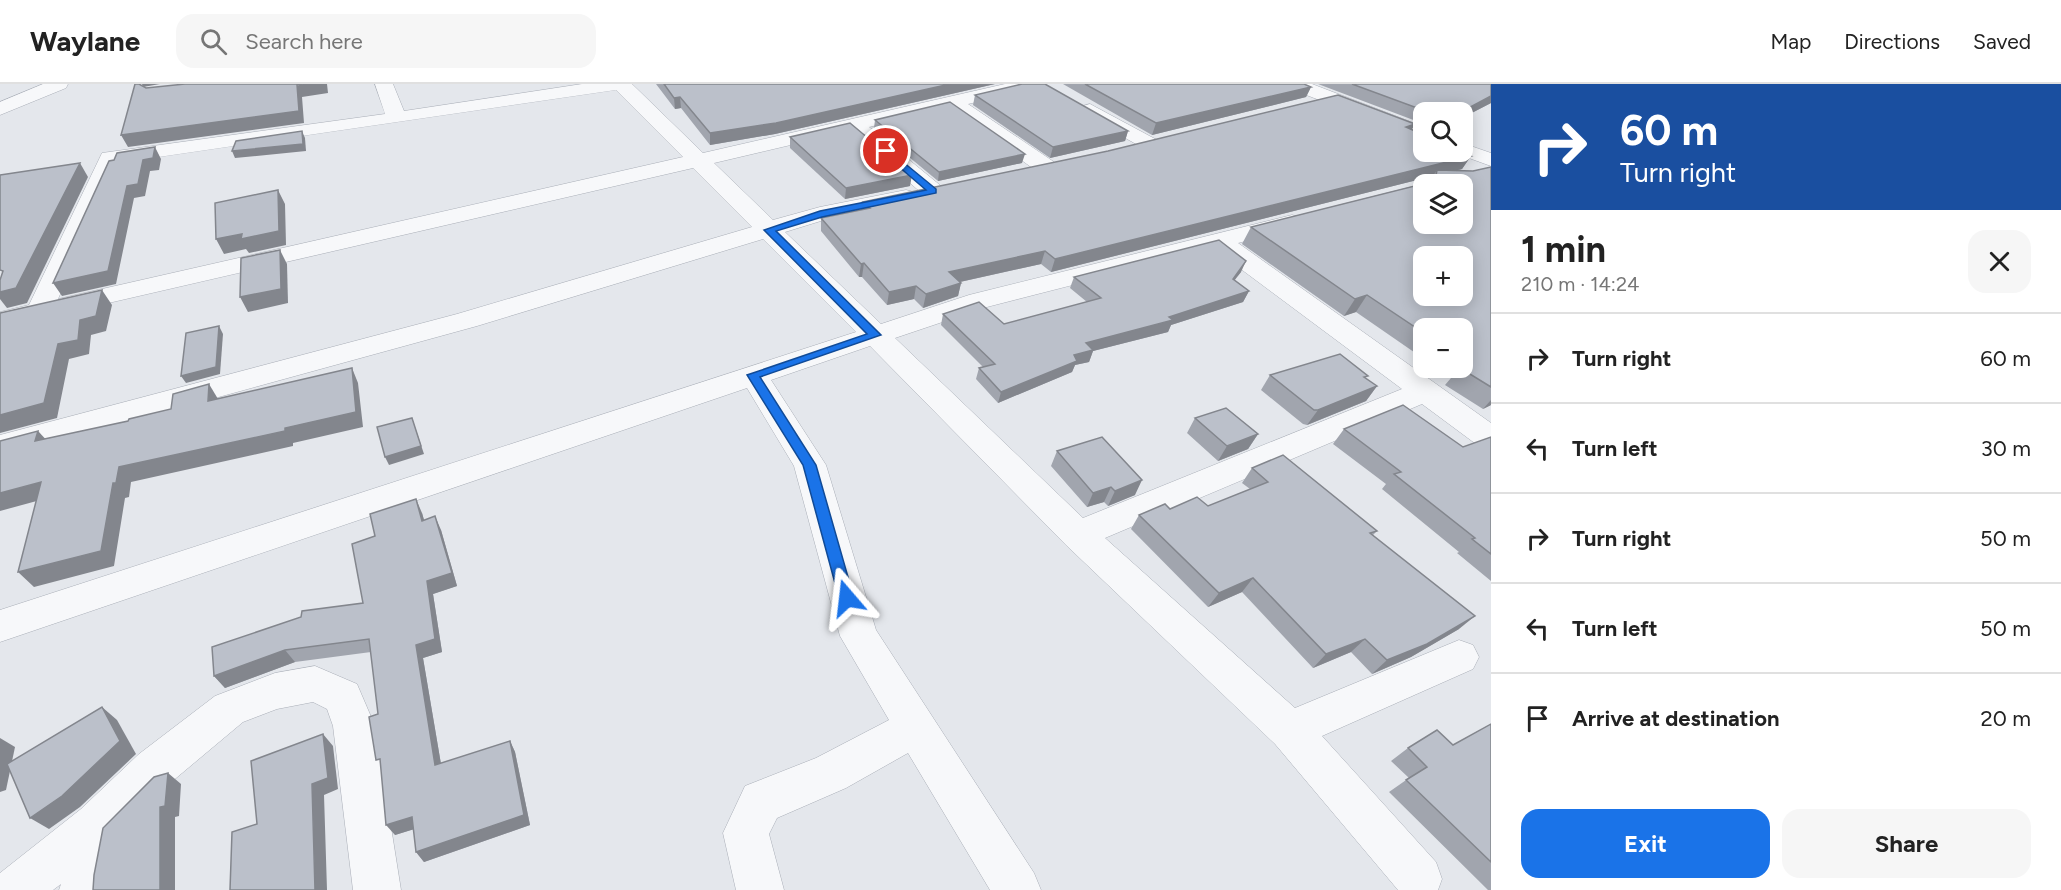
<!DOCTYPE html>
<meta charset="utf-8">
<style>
:root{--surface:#fff;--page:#f6f6f6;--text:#222;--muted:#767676;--line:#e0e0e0;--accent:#1a73e8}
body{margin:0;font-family:Figtree,sans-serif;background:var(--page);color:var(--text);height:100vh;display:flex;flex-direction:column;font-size:22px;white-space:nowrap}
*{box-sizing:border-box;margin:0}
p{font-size:20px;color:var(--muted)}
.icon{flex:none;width:33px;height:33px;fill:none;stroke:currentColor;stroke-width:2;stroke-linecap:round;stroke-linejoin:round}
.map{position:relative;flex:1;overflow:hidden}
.side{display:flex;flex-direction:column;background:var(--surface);width:570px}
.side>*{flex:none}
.guide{background:#1a4fa0;color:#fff;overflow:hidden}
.buttons{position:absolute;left:1413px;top:18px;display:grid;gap:12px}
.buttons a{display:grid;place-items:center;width:60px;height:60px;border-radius:12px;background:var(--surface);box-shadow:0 3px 15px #0003;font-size:30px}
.pin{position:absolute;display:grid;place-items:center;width:51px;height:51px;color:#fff;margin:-26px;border:3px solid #fff;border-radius:50%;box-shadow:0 2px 6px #0007}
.me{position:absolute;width:66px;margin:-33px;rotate:343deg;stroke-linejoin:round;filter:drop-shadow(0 0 4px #0008)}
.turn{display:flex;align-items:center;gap:21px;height:126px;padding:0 30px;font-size:27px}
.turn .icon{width:78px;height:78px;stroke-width:2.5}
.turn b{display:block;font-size:42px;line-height:51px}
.round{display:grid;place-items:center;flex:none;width:63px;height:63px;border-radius:18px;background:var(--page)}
.summary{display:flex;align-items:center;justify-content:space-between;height:102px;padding:0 30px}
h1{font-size:36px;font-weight:700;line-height:45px}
.action{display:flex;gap:12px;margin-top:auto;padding:12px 30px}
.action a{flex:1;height:69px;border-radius:18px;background:var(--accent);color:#fff;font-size:24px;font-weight:700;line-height:69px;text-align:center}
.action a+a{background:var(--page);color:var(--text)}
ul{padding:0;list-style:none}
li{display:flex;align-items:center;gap:18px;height:90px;padding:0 30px;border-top:2px solid var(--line)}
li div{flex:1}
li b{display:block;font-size:22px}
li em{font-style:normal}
header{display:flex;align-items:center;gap:36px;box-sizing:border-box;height:84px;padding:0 30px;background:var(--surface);border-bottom:2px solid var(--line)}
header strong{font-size:28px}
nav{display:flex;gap:33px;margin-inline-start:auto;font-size:21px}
.search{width:420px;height:54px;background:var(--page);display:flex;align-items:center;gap:15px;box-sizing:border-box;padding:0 21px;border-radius:18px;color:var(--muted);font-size:22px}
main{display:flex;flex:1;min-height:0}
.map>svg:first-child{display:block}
</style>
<header>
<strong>Waylane</strong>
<div class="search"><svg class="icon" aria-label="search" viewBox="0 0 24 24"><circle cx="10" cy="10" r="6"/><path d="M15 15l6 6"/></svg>Search here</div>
<nav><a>Map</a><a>Directions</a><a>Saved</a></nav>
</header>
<main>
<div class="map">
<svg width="1491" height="806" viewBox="0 0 1491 806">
<rect width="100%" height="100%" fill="#e4e7ec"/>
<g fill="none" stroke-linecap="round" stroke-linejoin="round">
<g stroke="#a9aeb7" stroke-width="1">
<g id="minor">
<polygon points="43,0 68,0 66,4 0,31 0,18"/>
<path d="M 375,0 L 393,0 L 404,27 L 582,0 L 632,0 L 703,69 L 1005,0 L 1039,0 L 1037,4 L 968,20 L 1054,78 L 1057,83 L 1054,88 L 1038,88 L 949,24 L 869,43 L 941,102 L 944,107 L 941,112 L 925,112 L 850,47 L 714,79 L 773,136 L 820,123 L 906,106 L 914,108 L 917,113 L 914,118 L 824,136 L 785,148 L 881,240 L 969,211 L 1292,131 L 1300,133 L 1304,138 L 1300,143 L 1238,159 L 1491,339 L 1491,366 L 1480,363 L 1422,320 L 1105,454 L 1295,624 L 1459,556 L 1473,561 L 1479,573 L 1473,585 L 1322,652 L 1436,778 L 1442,795 L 1438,806 L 1398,806 L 1275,660 L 1066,461 L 870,262 L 771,296 L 826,381 L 876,546 L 1034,789 L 1041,806 L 990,806 L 908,669 L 846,704 L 777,734 L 769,750 L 784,806 L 736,806 L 723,749 L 745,702 L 816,674 L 889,636 L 840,552 L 794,382 L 747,304 L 0,558 L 0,526 L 856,248 L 763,155 L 477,242 L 0,373 L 0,351 L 457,230 L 752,143 L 693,84 L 0,244 L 0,228 L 29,221 L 102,69 L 385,30 ZM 616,6 L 683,73 L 58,215 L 118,79 ZM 1214,165 L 1402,305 L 1083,434 L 895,254 L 987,223 Z"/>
<polygon points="1286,0 1312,0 1424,43 1424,56 1288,4"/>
<polygon points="1090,20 1157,56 1160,60 1157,64 1143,64 1083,30 1080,26 1083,22"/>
<polygon points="1462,59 1491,69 1491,82 1455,69 1453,68 1462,68"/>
<polygon points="315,582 357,600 375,642 401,806 353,806 333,642 327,625 313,618 277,625 243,638 169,700 117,753 107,806 59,806 61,800 53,806 0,806 0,789 81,725 139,670 215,612 275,589"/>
</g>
</g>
<use href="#minor" fill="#f7f8fa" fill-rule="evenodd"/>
</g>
<g fill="#a1a5ae">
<polygon points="656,0 995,0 775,50 710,61 681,24 675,25"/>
<polygon points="1063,0 1304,0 1311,3 1306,13 1152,51"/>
<polygon points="1318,0 1491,0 1491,19 1462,34 1462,28 1424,28 1424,40"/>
<polygon points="975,11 1128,47 1125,57 1050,74 973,21"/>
<polygon points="875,36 1022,79 938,97 874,44"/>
<polygon points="1415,40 1412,45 1471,72 1462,85 1456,87 1473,87 1491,83 1491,321 1483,325 1445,301 1451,294 1436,284 1462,284 1462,244 1424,244 1424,275 1356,228 1344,232 1242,160 1251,143 1429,98 1433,92 1051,188 1041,180 960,198 961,199 958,212 923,224 914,215 887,221 862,193 859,193 821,147 821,134 862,126 863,118"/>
<polygon points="790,53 910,102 845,115 790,64"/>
<polygon points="1241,188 1234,196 1249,207 1243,218 1171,241 1168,248 1093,267 1089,278 1075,281 1072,288 998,319 976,295 979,284 983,283 941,241 943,230 1004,240 1087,218 1070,204 1074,193"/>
<polygon points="1270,291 1366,295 1377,302 1366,317 1307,341 1303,340 1261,306"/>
<polygon points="1195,334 1258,350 1248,365 1218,377 1187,349"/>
<polygon points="1344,345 1463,363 1491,353 1491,497 1457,469 1459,468 1382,405 1386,400 1333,360"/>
<polygon points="1057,367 1135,411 1108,422 1104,418 1087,423 1051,382"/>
<polygon points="1252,384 1377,447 1373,451 1459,545 1411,573 1372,590 1351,568 1313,584 1242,508 1208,523 1131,445 1139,431 1170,425 1208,422 1250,405 1242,399"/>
<polygon points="422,429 424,436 441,446 457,502 433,510 442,568 423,574 441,680 510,657 515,668 530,741 424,778 416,768 414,745 395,751 371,568 295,578 225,604 214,592 363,519 375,452"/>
<polygon points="1491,640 1491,806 1488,806 1389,708 1409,694 1391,677 1408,664 1453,661"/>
</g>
<g fill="#83868d">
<polygon points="142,0 160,0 143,3"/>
<polygon points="303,0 327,0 328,9 302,13 304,39 128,63 121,51"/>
<polygon points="950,0 995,0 775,50 710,61 710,49"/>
<polygon points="1311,3 1306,13 1152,51 1156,39"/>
<polygon points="1491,12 1491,19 1462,34 1462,28 1457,28"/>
<polygon points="680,13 681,24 675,25 674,14"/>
<polygon points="1415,40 1408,52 1406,43"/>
<polygon points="302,47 305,54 306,67 235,74 232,67"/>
<polygon points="1128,47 1125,57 1050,74 1053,63"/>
<polygon points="155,63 161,75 159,86 150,87 145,112 134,114 116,200 62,212 53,199 127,102 143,76"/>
<polygon points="1025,70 1022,79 938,97 939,88"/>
<polygon points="1471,72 1462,85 1436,91 1437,86 1433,92 1051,188 1055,175"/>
<polygon points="80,79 88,93 27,219 7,224 0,215 0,208"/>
<polygon points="912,91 910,102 845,115 846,104"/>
<polygon points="278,106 285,120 286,161 249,169 246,165 224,170 216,155"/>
<polygon points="280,166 287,180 288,219 248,228 240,213"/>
<polygon points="1045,167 1041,180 946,201 949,188"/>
<polygon points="1246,177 1241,188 1227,206 1233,195"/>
<polygon points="864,179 862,193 859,193 861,180"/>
<polygon points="961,199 958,212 923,224 926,210"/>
<polygon points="916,202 914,215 887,221 889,208"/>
<polygon points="102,206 112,221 106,247 91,251 89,270 69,275 57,334 0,349 0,331"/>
<polygon points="1249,207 1243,218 1171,241 1168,248 1093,267 1089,278 1075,281 1072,288 998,319 1001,308 1074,271 1086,259"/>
<polygon points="1367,211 1356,228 1344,232 1355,215"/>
<polygon points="219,242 223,250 220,290 186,299 181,292"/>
<polygon points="352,284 358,299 363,343 293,359 293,362 131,398 129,413 125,414 114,482 34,503 18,488 113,399 119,383 285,344"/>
<polygon points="209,300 218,315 208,317"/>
<polygon points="1377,302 1366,317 1307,341 1318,326"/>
<polygon points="1491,316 1491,321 1483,325"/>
<polygon points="412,334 424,370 389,381 385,373"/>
<polygon points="38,347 51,361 35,357"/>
<polygon points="1258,350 1248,365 1218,377 1227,362"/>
<polygon points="1142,396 1135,411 1108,422 1115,407"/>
<polygon points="41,398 55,412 0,427 0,409"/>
<polygon points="1111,403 1104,418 1087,423 1093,409"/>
<polygon points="416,415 422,429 428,450 422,437"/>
<polygon points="435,432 441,446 457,502 433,510 442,568 423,574 443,692 435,681 416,561 427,497"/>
<polygon points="1253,494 1242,508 1208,523 1219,509"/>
<polygon points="1475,532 1459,545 1411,573 1372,590 1387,576"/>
<polygon points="1365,555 1351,568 1313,584 1326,570"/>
<polygon points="285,566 295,578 225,604 214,592"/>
<polygon points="102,623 117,636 136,670 80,723 49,745 30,734"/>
<polygon points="323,650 333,662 338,705 324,711 327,806 315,806 312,700"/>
<polygon points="0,654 15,663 6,706 0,708"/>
<polygon points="510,657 515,668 530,741 424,778 416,768"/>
<polygon points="168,689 181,700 179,732 175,733 175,806 160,806 160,723"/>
<polygon points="412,733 421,743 395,751 386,741"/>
</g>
<g fill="#bbc0ca" stroke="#83868d" stroke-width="1.5" fill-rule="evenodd">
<polygon points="135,0 139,0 146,4 185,0 303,0 297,1 299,27 121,51"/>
<polygon points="664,0 950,0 776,39 710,49 680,13 674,14"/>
<polygon points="1022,0 1045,0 1128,47 1053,63 975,11"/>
<polygon points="1085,0 1304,0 1311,3 1156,39"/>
<polygon points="1352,0 1491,0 1491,12 1463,27 1457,28 1428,28"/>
<polygon points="1338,11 1415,40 1406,43 1424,51 1424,68 1460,68 1471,72 1055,175 1045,167 949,188 961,199 926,210 916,202 889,208 864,179 861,180 821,134 870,124 863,118 1108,67"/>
<polygon points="950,18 1025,70 939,88 875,36"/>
<polygon points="850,39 912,91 846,104 790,53"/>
<polygon points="302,47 303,60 232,67 236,57"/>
<polygon points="155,63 153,74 143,76 138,100 127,102 108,187 53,199 109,77 114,76 117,69"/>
<polygon points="80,79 16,204 0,208 0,196 3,187 0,186 0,91"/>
<path d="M 1491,83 L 1491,303 L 1460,284 L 1462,284 L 1462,282 L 1469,279 L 1462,275 L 1462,244 L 1424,244 L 1424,249 L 1367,211 L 1355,215 L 1251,143 L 1435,97 L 1437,86 L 1473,87 ZM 1424,100 L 1462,100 L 1462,140 L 1424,140 ZM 1424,172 L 1462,172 L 1462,212 L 1424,212 Z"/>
<polygon points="278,106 279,147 241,155 242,150 216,155 215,119"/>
<polygon points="1219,156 1246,177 1233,195 1249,207 1169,233 1173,236 1086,259 1093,266 1074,271 1077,277 1001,308 979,284 995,280 943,230 979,218 1004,240 1101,214 1074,193"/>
<polygon points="280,166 281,205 240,213 241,174"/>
<polygon points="102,206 96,232 80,236 78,256 58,260 44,319 0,331 0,229"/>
<polygon points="219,242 216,283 181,292 186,249"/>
<polygon points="1340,270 1368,292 1364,293 1377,302 1318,326 1314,326 1270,291"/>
<polygon points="352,284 356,328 285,344 285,347 119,383 116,399 113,399 101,467 18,488 41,398 0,409 0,357 38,347 35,357 128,337 129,335 171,325 173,310 209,300 208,317"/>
<polygon points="1403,321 1463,363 1491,353 1491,470 1472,455 1475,454 1394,390 1401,388 1344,345"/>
<polygon points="1226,324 1258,350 1227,362 1195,334"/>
<polygon points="412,334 421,362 385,373 377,343"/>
<polygon points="1102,353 1142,396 1115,407 1111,403 1093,409 1057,367"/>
<polygon points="1283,371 1377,447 1370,449 1475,532 1427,560 1387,576 1365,555 1326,570 1253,494 1219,509 1139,431 1165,420 1170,425 1197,413 1208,422 1268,398 1252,384"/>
<polygon points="416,415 422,437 435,432 452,489 427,497 435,555 416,561 435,681 510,657 524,731 416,768 412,733 386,741 380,675 376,676 369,633 378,630 369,555 285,566 214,592 212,563 301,533 302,527 363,519 352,460 375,452 370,430"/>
<polygon points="102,623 120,657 62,712 30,734 7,680"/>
<polygon points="1491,640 1491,778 1406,696 1427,683 1408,664 1437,646 1453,661"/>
<polygon points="323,650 328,694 312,700 315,806 230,806 232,748 257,740 251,677"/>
<polygon points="168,689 165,722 160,723 160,806 93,806 94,791 103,744 154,693"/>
</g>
<polygon fill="#1a73e8" stroke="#114b97" stroke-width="1.5" points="886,64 936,105 936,109 822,133 776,147 881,251 760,293 816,381 854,514 847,521 839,514 803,381 747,291 867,250 764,146 820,127 926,106 883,69"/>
</svg>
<div class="buttons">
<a><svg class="icon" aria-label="search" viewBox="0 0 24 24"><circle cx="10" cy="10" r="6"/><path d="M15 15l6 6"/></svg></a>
<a><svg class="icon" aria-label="layers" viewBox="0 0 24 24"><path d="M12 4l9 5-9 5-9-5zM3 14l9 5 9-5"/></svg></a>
<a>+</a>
<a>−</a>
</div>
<div class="pin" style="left:886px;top:67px;background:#d93025"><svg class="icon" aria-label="arrive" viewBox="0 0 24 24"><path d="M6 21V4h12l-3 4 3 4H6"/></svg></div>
<svg class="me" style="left:847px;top:514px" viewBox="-20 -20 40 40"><path d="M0-17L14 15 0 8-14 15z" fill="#1a73e8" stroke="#fff" stroke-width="4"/></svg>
</div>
<section class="side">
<div class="guide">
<div class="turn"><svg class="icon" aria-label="right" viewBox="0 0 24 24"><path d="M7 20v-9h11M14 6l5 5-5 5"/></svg><div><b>60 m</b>Turn right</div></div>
</div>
<div class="summary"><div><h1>1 min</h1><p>210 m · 14:24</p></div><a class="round"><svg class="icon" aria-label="close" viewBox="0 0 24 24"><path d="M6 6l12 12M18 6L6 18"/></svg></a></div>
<ul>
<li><svg class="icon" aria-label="right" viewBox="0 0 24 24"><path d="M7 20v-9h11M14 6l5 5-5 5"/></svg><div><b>Turn right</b></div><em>60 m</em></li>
<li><svg class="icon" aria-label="left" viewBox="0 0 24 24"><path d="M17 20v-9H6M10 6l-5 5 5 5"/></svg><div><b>Turn left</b></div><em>30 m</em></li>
<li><svg class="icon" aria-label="right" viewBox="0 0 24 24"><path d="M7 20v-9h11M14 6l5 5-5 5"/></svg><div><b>Turn right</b></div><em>50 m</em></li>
<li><svg class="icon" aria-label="left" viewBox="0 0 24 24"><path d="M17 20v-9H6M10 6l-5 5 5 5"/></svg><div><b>Turn left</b></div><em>50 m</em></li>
<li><svg class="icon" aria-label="arrive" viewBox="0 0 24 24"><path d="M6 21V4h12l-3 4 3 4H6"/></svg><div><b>Arrive at destination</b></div><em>20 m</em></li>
</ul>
<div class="action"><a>Exit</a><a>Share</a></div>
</section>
</main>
